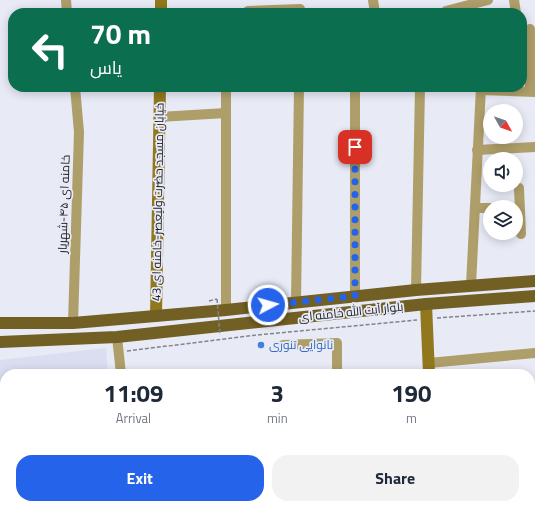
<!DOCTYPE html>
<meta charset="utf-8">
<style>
:root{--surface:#fff;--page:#f2f2f3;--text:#1f2937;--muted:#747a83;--accent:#2563eb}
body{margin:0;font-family:"Titillium Web",Cairo,sans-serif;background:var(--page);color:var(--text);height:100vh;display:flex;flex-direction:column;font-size:15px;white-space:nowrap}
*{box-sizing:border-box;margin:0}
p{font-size:13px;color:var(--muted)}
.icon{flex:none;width:22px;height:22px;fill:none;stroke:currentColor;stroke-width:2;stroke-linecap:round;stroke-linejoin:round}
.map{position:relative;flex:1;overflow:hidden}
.side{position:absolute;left:0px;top:369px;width:535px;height:140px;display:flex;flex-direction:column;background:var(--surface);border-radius:16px 16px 0 0;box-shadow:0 2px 10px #0003}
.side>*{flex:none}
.top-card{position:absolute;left:8px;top:8px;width:519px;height:84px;border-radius:16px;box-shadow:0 2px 10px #0003;background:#0b6e4f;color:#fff;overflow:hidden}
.needle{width:26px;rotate:130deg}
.tools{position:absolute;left:483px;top:104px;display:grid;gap:8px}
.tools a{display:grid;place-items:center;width:40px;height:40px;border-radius:50%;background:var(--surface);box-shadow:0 2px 10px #0003;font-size:20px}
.pin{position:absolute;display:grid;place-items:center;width:34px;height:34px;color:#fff;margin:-17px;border-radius:8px;box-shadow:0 2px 6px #0006}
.me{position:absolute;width:44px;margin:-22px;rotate:84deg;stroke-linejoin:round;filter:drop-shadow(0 0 3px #0008)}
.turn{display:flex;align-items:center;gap:14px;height:84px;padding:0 16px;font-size:18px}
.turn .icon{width:52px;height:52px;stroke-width:2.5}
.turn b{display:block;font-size:28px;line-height:34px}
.eta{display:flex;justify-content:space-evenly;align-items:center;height:68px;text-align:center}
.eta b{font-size:24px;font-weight:700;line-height:28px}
.button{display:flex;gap:8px;margin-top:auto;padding:8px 16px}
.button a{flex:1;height:46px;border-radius:16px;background:var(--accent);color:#fff;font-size:16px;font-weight:700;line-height:46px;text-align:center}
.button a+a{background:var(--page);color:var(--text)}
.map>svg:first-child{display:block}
</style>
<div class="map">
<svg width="535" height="509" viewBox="0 0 535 509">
<rect width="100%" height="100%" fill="#e8eaf6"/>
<polygon fill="#dbdef1" points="106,348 108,374 5,374 5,504 121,504 122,509 0,509 0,360"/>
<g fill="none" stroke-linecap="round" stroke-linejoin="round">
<g stroke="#82838b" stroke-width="1.5" stroke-dasharray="4 2" stroke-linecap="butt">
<polyline points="209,301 217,299"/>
<polyline points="437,318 535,311"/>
<polyline points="127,351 257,335 417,320"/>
</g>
<g stroke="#ae9e6a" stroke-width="10">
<polyline points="66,0 67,13"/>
<polyline points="373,0 375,13"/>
<polyline points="514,0 516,13"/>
<polyline points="248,11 300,9"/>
<polyline points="446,11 488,0"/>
<polyline points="226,87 226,310"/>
<polyline points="481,90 535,92"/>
<polyline points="530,91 530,29"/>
<polyline points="159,117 226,113"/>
<polyline points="477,150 535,147"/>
<polyline points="519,188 521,234"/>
<polyline points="475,208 490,208"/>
<polyline points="471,285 481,87"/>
<polyline points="416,290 420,87"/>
<polyline points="355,296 355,87"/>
<polyline points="296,302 299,87"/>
<polyline points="73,323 79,132 75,87"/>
<polyline points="117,337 121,374"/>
<polyline points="283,345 337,343 337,374"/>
<polyline points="429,363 535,353"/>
<polyline points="530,442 535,443"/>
<polyline points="138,504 167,505"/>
<polyline points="235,504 235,509"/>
<polyline points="260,504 260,509"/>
<polyline points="307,504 307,509"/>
<polyline points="520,504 520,509"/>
<polyline points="343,509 343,504"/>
</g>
<g stroke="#91781d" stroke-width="12">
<polyline points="161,13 161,0"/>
<polyline points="426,304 429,374"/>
<polyline points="156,316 160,87"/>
<polyline points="435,504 435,509"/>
</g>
<g stroke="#715f23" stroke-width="12">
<polyline points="0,323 73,323 226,310 416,290 535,281"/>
<polyline points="0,342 117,337 426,304 535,296"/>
</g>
<polyline stroke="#82838b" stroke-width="1.5" stroke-dasharray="4 2" stroke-linecap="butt" points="217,299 220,335"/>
</g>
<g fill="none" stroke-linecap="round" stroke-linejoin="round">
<polyline stroke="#2563eb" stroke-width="7" stroke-dasharray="0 12.6" points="268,305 355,296 355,147"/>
</g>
<circle fill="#3f7fe0" stroke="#e8eaf6" stroke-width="1.5" cx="261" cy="345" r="4"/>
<g text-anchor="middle" stroke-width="3.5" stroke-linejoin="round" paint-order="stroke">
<g font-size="12" fill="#1c1c20" stroke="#e8eaf6">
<text transform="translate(158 202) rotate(-89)" y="4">خیابان مسجد حضرت ولیعصر-خامنه ای 43</text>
<text transform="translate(64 204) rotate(-88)" y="4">خامنه ای ۴۵-شهریار</text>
<text transform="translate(351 312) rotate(-6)" y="4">بلوار آیت الله خامنه ای</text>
</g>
<g font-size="12" fill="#366cbe" stroke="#e8eaf6" text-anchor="start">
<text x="269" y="349">نانوایی تنوری</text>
</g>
</g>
</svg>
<div class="tools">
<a><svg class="needle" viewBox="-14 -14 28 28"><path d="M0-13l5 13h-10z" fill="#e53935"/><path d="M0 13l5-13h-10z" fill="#747a83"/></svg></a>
<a><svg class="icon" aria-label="sound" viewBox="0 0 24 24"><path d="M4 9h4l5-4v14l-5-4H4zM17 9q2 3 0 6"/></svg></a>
<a><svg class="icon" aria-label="layers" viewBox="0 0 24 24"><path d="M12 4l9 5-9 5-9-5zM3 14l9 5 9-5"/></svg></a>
</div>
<div class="pin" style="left:355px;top:147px;background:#d93025"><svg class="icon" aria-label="arrive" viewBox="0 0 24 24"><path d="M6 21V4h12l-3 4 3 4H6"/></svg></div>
<svg class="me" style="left:268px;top:305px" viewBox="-20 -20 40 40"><circle r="17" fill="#2563eb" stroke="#fff" stroke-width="3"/><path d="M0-11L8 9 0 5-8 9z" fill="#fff"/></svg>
<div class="top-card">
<div class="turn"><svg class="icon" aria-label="left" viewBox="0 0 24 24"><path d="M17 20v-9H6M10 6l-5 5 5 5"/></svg><div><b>70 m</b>یاس</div></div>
</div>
<section class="side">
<div class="eta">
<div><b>11:09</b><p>Arrival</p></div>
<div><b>3</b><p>min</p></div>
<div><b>190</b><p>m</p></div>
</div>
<div class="button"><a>Exit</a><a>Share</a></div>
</section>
</div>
